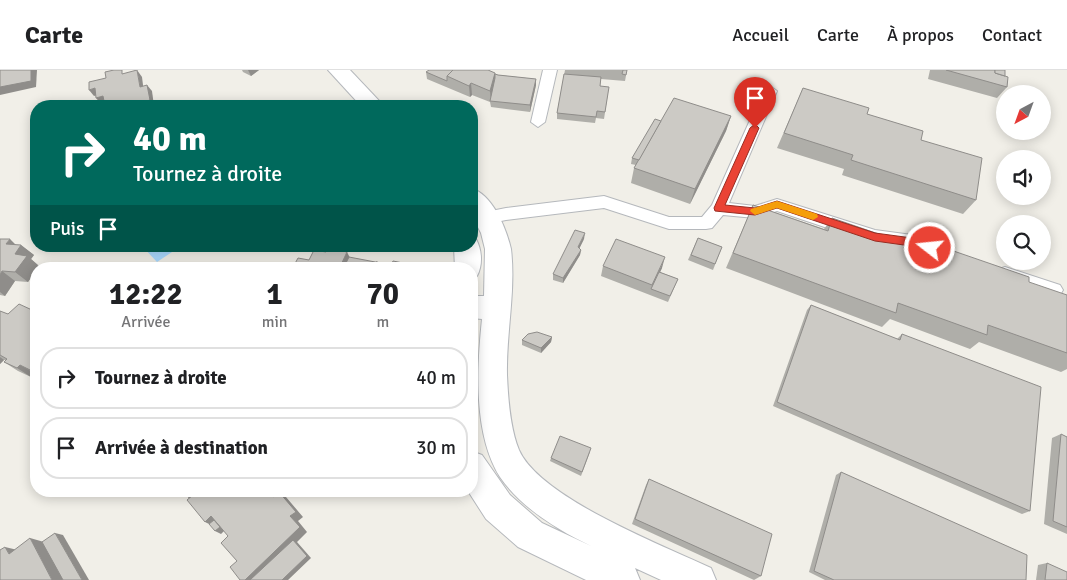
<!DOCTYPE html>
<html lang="fr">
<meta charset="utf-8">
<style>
:root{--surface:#fff;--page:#f2f2f2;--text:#202124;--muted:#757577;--line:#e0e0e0}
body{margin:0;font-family:Signika,sans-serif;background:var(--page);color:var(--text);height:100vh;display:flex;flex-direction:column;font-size:19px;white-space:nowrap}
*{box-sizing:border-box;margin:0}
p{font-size:16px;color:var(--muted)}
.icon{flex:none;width:28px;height:28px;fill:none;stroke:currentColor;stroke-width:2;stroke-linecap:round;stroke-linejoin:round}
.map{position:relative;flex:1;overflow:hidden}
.panel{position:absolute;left:30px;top:192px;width:448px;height:235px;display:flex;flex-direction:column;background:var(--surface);border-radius:20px;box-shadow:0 2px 12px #0003}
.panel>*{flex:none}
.top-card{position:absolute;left:30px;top:30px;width:448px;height:152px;border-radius:20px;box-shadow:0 2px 12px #0003;background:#00695c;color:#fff;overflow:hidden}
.needle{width:32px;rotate:221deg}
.controls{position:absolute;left:996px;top:15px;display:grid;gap:10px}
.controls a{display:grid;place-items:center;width:55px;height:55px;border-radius:50%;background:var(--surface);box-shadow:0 2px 12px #0003;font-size:25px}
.pin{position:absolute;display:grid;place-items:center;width:42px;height:42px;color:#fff;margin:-51px -21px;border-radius:50% 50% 50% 0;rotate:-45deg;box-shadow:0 0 5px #0007}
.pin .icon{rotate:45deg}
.me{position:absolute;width:55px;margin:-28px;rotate:286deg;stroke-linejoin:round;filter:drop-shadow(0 0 4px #0008)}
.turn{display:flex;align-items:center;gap:18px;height:105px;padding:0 20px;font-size:22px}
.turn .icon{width:65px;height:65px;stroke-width:2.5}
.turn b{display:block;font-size:35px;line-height:42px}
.then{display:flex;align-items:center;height:48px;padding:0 20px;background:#0003;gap:10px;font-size:19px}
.eta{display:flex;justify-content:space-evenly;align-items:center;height:85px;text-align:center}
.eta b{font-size:30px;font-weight:700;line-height:35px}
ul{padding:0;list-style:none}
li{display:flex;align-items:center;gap:15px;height:62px;margin:0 10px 8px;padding:0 10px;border:2px solid var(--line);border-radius:20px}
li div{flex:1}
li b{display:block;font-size:19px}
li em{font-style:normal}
header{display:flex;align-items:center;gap:30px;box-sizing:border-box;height:70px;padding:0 25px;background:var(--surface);border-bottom:1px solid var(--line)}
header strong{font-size:24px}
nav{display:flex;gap:28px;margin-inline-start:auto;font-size:18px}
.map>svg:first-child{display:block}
</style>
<header>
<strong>Carte</strong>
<nav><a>Accueil</a><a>Carte</a><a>À propos</a><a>Contact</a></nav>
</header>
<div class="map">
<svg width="1067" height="510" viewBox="0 0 1067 510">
<rect width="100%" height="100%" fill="#f1efe8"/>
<polygon fill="#aadaff" points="142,176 181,176 157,192"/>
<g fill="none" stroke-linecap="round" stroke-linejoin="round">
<g stroke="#b5b8bc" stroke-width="2">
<g id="service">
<polygon points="543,0 557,0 545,52 538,57 531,52"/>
<polygon points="770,16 777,21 729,133 755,136 777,129 875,160 912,165 938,174 941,179 938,184 932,186 911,179 875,174 777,141 755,148 723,145 712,158 706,159 669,159 604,138 506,150 471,157 471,145 506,138 604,126 669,147 702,147 712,135 763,21"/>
<polygon points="1005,197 1060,215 1063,220 1060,225 1054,227 999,209 996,204 999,199"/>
</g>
</g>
<g stroke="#b5b8bc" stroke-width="2">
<g id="minor">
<polygon points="328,0 350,0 384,36 361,36"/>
<path d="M 471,118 C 493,125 506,158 511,179 C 516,221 506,263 507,305 C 508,328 510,358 519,380 C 540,428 664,476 711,498 L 716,510 L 661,510 L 635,498 L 640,510 L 586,510 L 518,477 L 486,449 L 468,421 L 471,421 L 471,381 L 482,385 L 510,425 L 542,453 L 591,476 C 558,460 521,438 500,407 C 473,364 477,297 482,249 L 471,248 L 471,226 L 484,226 L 485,179 L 481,163 L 471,144 Z"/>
<path d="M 471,167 L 476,169 C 482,180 483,195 477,206 L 471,208 L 471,199 L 455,199 L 454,176 L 471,176 Z"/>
</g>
</g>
<use href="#service" fill="#fff" fill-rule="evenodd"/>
<use href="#minor" fill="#fff" fill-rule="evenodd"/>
</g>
<g fill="#afaea9">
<polygon points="242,0 259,0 251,6 243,2"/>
<polygon points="565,0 627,0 625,11 601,9 600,16 608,23 604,49 596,48 595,53 557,49 557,43"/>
<polygon points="930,0 1005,0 1005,6 1007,17 997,28 928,9"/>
<polygon points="489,1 498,5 536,9 536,15 530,42 491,37 490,32 472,25 470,27 427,9 426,2"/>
<polygon points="803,18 921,70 976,130 963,144 842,105 844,99 777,78"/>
<polygon points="731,46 726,61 690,134 631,113 634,98 636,95 631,94 632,88 661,51"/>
<polygon points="753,135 824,159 832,148 907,174 913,167 1029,212 1067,283 1067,299 1061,302 979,272 970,279 890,249 882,257 726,198"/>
<polygon points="698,168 722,177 713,200 688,190"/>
<polygon points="0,169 16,175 21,175 34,185 31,189 39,196 28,212 15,211 5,226 0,225"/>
<polygon points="584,169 579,179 581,180 580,185 563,213 553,210 553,204"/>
<polygon points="603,196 662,198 660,202 678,209 668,232 601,206"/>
<polygon points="811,235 897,269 902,264 1030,441 1022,444 773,336 807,240"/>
<polygon points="36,236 36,304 34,303 31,307 18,301 4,292 6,290 4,290 0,294 0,241 8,244 32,240"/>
<polygon points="552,267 551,272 541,283 522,275 522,270"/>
<polygon points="1061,364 1067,367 1067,464 1044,454 1052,368"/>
<polygon points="590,382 581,406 550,391 551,388"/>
<polygon points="841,402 1026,510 825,510 809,502 836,405"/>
<polygon points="649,409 761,506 754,510 632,454 646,415"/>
<polygon points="1047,493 1067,510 1036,510 1038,495"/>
</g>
<g fill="#8f8d8a">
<polygon points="31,0 37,0 36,17 0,25 0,17"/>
<polygon points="137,0 142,7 144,23 140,17"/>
<polygon points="248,0 259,0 251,6"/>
<polygon points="495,3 496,15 491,31 490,21"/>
<polygon points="536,9 536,15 530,42 530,35"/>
<polygon points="471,13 472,25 470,27 469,16"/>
<polygon points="147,15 152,21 154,36 137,36 137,34"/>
<polygon points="95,18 100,24 94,26 89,20"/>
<polygon points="103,26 108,32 101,34 96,28"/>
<polygon points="731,46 726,61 690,134 695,119"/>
<polygon points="585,163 584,169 577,183 578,177"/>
<polygon points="10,169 19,178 21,175 34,185 31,189 39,196 28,212 15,202 6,174"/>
<polygon points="581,180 580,185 563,213 563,208"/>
<polygon points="347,182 352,192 348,199 339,199"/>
<polygon points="665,187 662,198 652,219 651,219"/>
<polygon points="2,201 15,211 5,226 0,222 0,205"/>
<polygon points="552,267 551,272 541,283 541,278"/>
<polygon points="0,287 4,290 0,294"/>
<polygon points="20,295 34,303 31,307 17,298"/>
<polygon points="267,421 271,421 271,422 280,433 273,427"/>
<polygon points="279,422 286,427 303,447 298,451 307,462 297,472 311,488 288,510 245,510"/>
<polygon points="211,446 227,458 221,464 215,461 215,457 205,452"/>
<polygon points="55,463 63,465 89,510 82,510"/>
<polygon points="30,468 51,474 70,510 52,510"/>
<polygon points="5,477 26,482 9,484"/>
</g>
<g fill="#cccac5" stroke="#8f8d8a">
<polygon points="0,0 31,0 31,11 0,17"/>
<polygon points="114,0 122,0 122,4 137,0 140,17 147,15 150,30 137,34 137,36 97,36 96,33 104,31 103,26 96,28 95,18 89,20 89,12 106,8 105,2"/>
<polygon points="429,0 453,0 447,6 447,11 426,2"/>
<polygon points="453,0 488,0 495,3 490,21 471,13 469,16 447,6"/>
<polygon points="623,0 627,0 626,5 622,4"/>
<polygon points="946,0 995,0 995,3 1008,7 1007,17"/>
<polygon points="995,0 1005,0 1005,6 995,3"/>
<polygon points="495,4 498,5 536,9 530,35 490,31 495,8"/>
<polygon points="564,4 601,7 600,16 609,17 605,42 597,41 596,47 557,43"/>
<polygon points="803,18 869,38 867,44 923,61 921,70 982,88 976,130 851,90 853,85 784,63"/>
<polygon points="674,28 731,46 695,119 634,98"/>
<polygon points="655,49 661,51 639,90 632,88"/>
<polygon points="753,135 828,161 832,148 911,175 913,167 1029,207 1029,212 1067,225 1067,283 988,255 987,265 898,233 896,243 733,183"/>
<polygon points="575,160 585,163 578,177 581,180 563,208 553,204"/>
<polygon points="698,168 722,177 715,194 691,185"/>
<polygon points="0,169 10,169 6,174 21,175 15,184 27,186 15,202 2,201 0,205"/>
<polygon points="616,169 665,187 652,215 603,196"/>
<polygon points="329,178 347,182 339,199 292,199 298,188 309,190 314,180 326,182"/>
<polygon points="349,187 391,195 376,192 373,199 343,199"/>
<polygon points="393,191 413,195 411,199 373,199 376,192 391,195"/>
<polygon points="659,202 678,209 670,226 651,219"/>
<polygon points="19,234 32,240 36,236 36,303 20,295 17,298 4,292 7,289 0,285 0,241 8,244"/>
<polygon points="811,235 900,270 902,264 1041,317 1030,441 777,332"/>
<polygon points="537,262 552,267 541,278 522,270 528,264"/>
<polygon points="1061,364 1067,367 1067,457 1053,451"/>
<polygon points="560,366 591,378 582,402 551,388"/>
<polygon points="841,402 1027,485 1026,510 834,510 814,501"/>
<polygon points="649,409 772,464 761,506 635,449"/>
<polygon points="192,421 267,421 273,427 279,422 296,442 290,446 300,457 245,510 240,510 230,497 237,491 221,473 228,466 211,446 205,452 187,430 194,424"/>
<polygon points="193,422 194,424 189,428 188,426"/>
<polygon points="214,450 220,457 215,461 209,454"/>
<polygon points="55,463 82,510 63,510 42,472"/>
<polygon points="30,468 52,510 0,510 0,480 5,477 9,484"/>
<polygon points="293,470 307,486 282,510 250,510"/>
<polygon points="1047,493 1067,502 1067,510 1045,510"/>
</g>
<polygon fill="#ea4335" stroke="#982c22" points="755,54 759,58 725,135 755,138 777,131 875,163 912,168 933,175 933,181 930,182 911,176 875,171 777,138 755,145 715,141 714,138 750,58"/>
<polygon fill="#f59e0b" points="777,131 817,144 818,147 813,150 777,138 755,145 750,141 751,139"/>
</svg>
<div class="controls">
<a><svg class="needle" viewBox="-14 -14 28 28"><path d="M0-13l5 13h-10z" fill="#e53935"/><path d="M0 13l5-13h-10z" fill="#757577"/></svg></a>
<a><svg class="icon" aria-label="sound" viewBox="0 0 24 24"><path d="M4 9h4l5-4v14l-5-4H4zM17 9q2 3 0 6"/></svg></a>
<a><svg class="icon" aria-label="search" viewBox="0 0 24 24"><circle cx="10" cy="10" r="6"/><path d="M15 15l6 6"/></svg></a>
</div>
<div class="pin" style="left:755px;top:58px;background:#d93025"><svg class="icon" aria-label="arrive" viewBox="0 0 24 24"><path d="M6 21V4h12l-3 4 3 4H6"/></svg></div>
<svg class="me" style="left:930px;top:178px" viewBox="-20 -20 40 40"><circle r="17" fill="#ea4335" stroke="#fff" stroke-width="3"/><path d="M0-11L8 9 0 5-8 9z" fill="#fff"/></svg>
<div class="top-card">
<div class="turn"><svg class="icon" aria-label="right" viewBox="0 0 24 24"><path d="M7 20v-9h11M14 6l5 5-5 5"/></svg><div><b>40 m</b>Tournez à droite</div></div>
<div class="then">Puis<svg class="icon" aria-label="arrive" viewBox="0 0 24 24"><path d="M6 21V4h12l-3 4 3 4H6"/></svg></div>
</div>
<section class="panel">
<div class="eta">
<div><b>12:22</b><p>Arrivée</p></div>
<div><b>1</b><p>min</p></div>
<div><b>70</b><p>m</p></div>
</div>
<ul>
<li><svg class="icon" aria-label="right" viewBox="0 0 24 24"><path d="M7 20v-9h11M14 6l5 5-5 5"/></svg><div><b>Tournez à droite</b></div><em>40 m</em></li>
<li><svg class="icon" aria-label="arrive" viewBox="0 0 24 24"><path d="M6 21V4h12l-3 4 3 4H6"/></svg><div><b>Arrivée à destination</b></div><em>30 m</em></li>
</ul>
</section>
</div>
